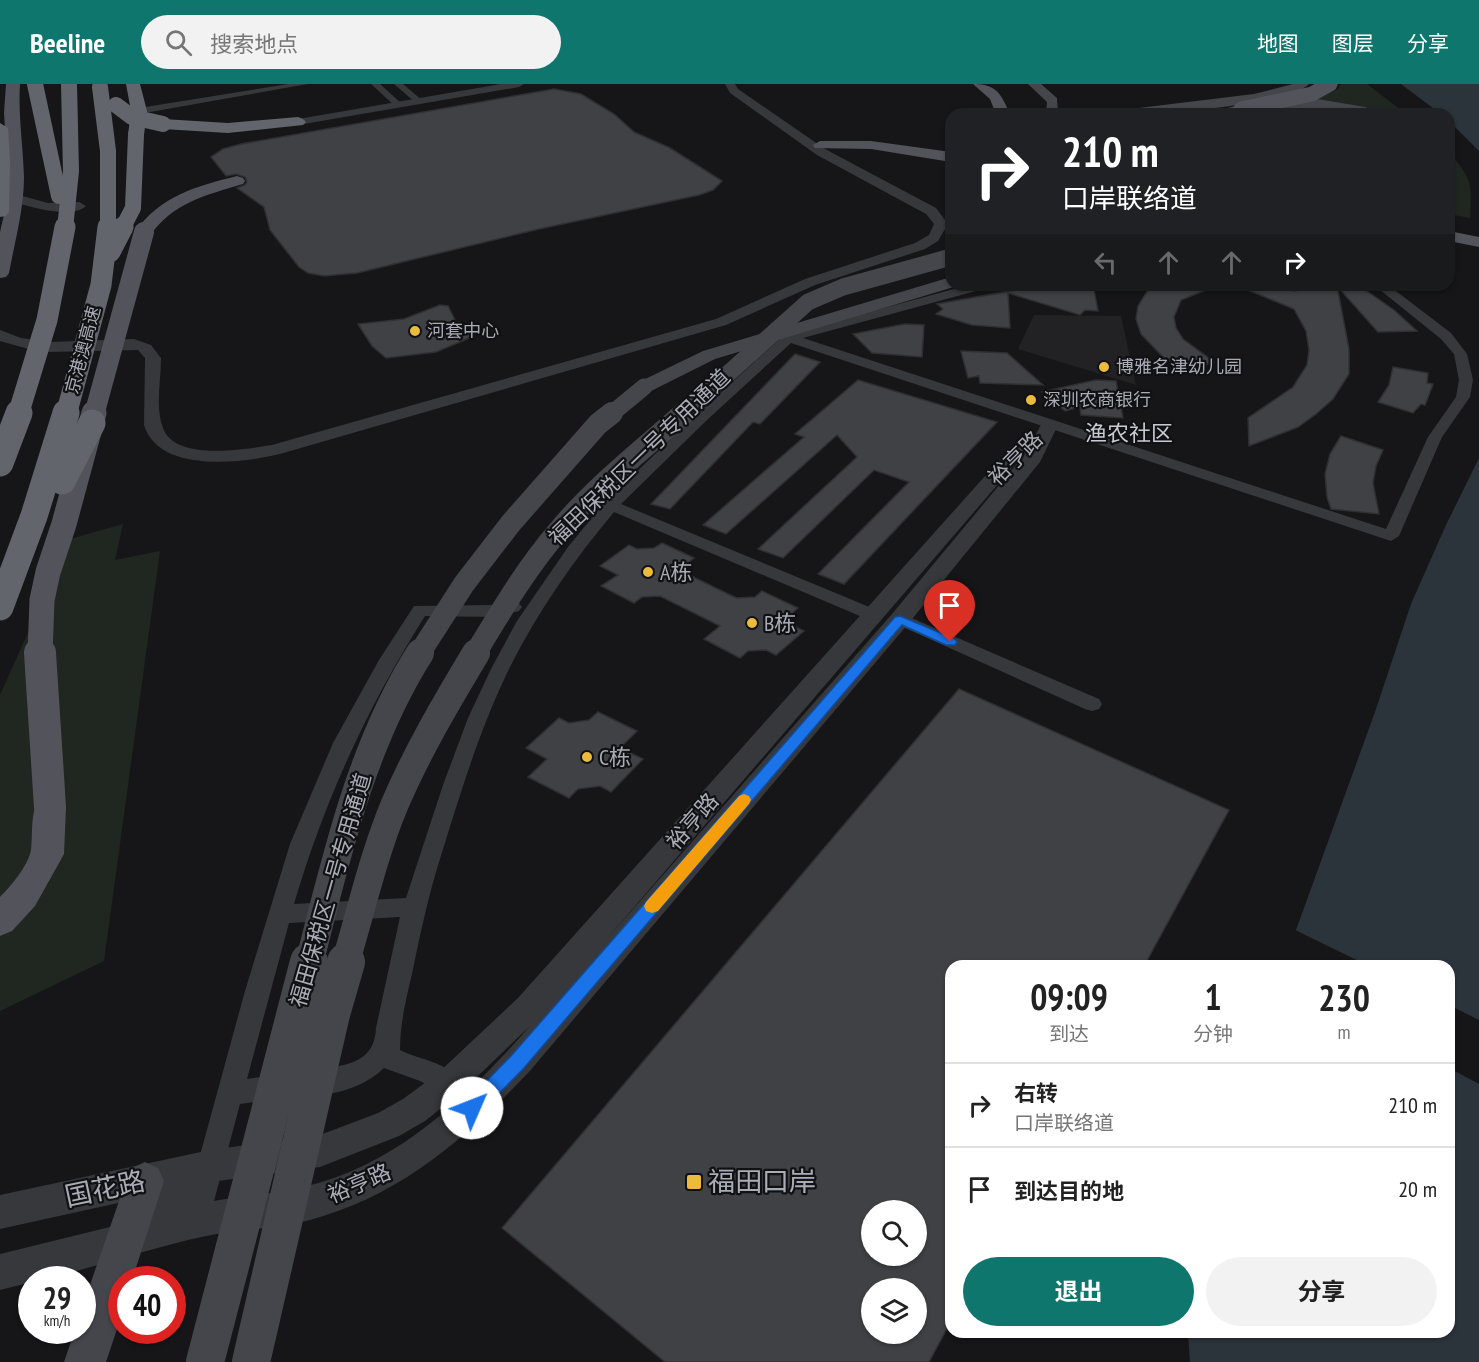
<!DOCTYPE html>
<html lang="zh">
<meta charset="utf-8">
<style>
:root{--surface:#fff;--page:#f2f2f2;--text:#222;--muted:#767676;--line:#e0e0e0;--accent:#0f766e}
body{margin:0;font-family:"PT Sans Narrow","Noto Sans SC",sans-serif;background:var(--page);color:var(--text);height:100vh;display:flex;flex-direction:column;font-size:22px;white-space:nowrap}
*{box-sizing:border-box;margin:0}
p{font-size:20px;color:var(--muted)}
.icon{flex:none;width:33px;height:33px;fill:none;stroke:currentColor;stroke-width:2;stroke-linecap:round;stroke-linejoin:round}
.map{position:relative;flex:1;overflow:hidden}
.side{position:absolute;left:945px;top:876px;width:510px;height:378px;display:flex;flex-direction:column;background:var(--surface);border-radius:18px;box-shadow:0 2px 4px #0004}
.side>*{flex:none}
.banner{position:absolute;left:945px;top:24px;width:510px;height:183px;border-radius:18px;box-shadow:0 2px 4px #0004;background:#202124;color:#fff;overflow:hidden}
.fabs{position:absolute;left:861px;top:1116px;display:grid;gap:12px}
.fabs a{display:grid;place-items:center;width:66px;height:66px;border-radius:50%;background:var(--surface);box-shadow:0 2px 4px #0004;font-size:30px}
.speed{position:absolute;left:18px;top:1182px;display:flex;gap:12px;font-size:30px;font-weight:700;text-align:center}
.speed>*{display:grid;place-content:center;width:78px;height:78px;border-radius:50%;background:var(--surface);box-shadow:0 2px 4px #0004;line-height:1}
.speed small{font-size:15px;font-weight:400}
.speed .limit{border:9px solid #d22;background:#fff;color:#111}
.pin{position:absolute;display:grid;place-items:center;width:51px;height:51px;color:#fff;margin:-62px -26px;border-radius:50% 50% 50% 0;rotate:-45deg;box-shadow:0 0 6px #0007}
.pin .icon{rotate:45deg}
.me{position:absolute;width:66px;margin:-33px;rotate:46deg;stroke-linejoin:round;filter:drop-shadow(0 0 4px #0008)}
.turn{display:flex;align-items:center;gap:21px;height:126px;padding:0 18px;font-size:27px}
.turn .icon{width:78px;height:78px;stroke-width:2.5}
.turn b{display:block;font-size:42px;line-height:51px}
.lanes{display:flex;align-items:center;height:57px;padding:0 18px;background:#0003;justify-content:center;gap:30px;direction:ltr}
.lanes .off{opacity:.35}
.eta{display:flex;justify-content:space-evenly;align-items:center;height:102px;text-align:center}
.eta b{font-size:36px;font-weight:700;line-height:42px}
.button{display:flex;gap:12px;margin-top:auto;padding:12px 18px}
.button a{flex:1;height:69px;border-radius:36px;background:var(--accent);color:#fff;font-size:24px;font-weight:700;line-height:69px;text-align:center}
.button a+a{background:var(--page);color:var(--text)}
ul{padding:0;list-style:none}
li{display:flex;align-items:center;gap:18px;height:84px;padding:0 18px;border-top:2px solid var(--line)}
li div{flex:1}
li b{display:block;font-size:22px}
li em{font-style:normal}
header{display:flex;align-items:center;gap:36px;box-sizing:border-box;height:84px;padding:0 30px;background:var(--accent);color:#fff}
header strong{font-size:28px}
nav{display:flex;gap:33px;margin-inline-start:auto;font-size:21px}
.search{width:420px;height:54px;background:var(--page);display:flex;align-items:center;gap:15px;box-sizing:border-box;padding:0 21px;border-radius:33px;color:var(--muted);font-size:22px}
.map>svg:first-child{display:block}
</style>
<header>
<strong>Beeline</strong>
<div class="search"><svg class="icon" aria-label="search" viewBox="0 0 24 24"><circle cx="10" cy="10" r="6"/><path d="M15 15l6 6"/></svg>搜索地点</div>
<nav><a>地图</a><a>图层</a><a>分享</a></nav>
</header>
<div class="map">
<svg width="1479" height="1278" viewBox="0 0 1479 1278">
<rect width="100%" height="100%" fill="#161618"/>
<polygon fill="#222225" points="1034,231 1121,232 1136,301 1018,265"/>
<g fill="#202721">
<polygon points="1341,0 1367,0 1406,30 1375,30 1314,15 1338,5"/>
<path d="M 1449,68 C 1472,96 1472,98 1470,134 L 1449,130 Z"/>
<polygon points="123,440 115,476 160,467 104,877 0,927 0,611 70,455"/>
</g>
<g fill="#2c343b">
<polygon points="1401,0 1479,0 1479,67 1449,37 1449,30 1441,30"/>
<polygon points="1479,374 1479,1278 1190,1278 1188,1248 1449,1248 1449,882 1283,882 1375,628 1411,520 1446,441"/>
</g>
<g fill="#161618">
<polygon points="1293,845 1369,882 1280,882"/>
<polygon points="1449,921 1479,936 1479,1000 1449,984"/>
</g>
<g fill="#404145" stroke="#303034" stroke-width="1.5" fill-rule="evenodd">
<polygon points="554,5 581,10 614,30 634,48 670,64 722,97 713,106 699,111 539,145 357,189 324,192 308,189 299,183 270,146 264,123 237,104 245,101 247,98 245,93 236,90 226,92 211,73 223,65 241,60"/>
<polygon points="1044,201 1093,201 1098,227 1085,226 1080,231 1008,209 1010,244 972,241 936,230 943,225 937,220"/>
<polygon points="1161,201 1218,201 1181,216 1174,233 1176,244 1183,255 1214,278 1186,287 1163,273 1141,250 1136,235 1138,222 1148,206"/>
<polygon points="1250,201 1273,201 1294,207 1331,201 1358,201 1394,226 1417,247 1378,248 1337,202 1349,265 1349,290 1333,315 1316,330 1298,343 1249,362 1248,334 1293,303 1307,281 1309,266 1306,247 1294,225 1248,206"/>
<polygon points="440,221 448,222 457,240 474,252 436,268 386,274 372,262 358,240 404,235"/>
<polygon points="905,240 924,241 922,273 872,269 853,250"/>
<polygon points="961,267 1007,269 1043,301 980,299 979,292 968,294"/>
<polygon points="795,270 820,278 760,340 753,338 670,425 651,420"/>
<polygon points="1393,283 1428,289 1427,299 1433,300 1429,311 1425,321 1421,320 1413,329 1378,318 1389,301"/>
<polygon points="858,296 997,338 844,500 818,490 909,398 874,386 783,474 758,465 857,373 837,351 726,450 703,441 804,353 795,350"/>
<polygon points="1096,296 1116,297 1123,334 1081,331 1080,323 1065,327 1042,308"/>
<polygon points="1341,352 1383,366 1376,382 1373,399 1379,430 1331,425 1327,413 1325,390 1330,370"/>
<polygon points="662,459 694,474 679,486 728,510 737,514 755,513 762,507 798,524 783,537 804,547 776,571 766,566 748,567 740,574 704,555 720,542 660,512 642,513 634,519 601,502 618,491 600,482 629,461 637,465 654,464"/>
<path d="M 959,605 L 1229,726 L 1144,882 L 951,882 L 951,1237 L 929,1278 L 665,1278 L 502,1144 ZM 872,1126 L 916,1126 L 916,1172 L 872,1172 ZM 872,1204 L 916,1204 L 916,1250 L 872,1250 Z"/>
<polygon points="598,628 637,647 620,664 643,675 611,708 600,702 578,705 569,714 528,693 547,675 526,664 559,634 569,639 589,636"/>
</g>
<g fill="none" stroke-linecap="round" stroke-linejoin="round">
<g fill="#37383c" fill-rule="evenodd">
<polygon points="288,0 308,0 139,30 135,27 139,24"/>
<polygon points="371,0 380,0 403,21 396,23"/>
<polygon points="394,0 403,0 423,17 416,19"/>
<path d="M 969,201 L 989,201 L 987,204 L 803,254 L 1386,445 L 1428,353 L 1456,313 L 1459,296 L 1454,270 L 1441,255 L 1374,201 L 1388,201 L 1451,249 L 1467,270 L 1473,296 L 1470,313 L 1442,353 L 1399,452 L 1391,457 L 791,259 L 707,336 L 621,420 L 879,527 L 882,531 L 879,535 L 867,535 L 614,428 C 574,476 538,527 510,583 C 480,644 460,710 440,775 C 428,813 420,851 412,890 C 406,915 400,940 400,966 C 419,976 451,978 461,1000 L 457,1008 L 448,1012 L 420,997 L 384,984 C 366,1002 327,1017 302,1007 L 298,999 L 302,991 C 331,979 374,988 376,944 L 400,833 L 289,839 L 247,995 L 282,990 L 291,994 L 295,1002 L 291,1010 L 282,1014 L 240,1020 L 206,1147 L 196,1151 L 186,1147 L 182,1137 L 245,907 L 290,760 L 333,659 L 379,576 L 414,522 L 494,521 L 513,517 L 519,519 L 522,523 L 519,527 L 494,533 L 425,532 C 367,624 325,715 294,820 L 406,814 L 443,701 L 468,634 L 492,583 L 517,537 L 568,463 L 605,418 L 697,330 L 784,251 Z"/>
<polygon points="900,529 1099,615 1102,620 1099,625 1092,627 1085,625 894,539 891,535 894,531"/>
</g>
<g fill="#37383c" fill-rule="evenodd">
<polygon points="501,0 524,0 519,3 298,41 292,38 298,35"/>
<path d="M 725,0 L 735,0 L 738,5 L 825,65 L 936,124 L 948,140 L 938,157 L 925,165 L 815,201 L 726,241 L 280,370 C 243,379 159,390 144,341 L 145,274 L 138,266 L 49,268 L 32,266 L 0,257 L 0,246 L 21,254 L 49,258 L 134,255 L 151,261 L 161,274 C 161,296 155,324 163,344 C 175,378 245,365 272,361 L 716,235 L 805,195 L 915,159 L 929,151 L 934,140 L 926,130 L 817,71 L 730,9 Z"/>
<path d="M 15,110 L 48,119 L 79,118 L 86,122 C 71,136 28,122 10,117 L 9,114 Z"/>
<path d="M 1049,336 L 1055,337 L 1058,341 L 1040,378 L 908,540 L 529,988 C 466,1054 400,1112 310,1136 C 276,1145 240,1145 206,1152 C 151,1164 98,1182 43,1196 L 32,1196 L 32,1198 L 0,1206 L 0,1170 L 118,1141 L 150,1112 L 0,1145 L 0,1111 L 210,1066 L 320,1051 L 378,1029 L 403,1015 L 437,990 L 518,914 L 1011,363 L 1023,354 L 1034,354 L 1043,337 ZM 1026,369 L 892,530 L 605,857 L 1023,371 ZM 530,942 C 470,1010 399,1080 307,1102 C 269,1112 229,1112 190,1122 L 218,1097 L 320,1083 L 399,1052 L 425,1037 L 459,1010 Z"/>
</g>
<g fill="#45464c" fill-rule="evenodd">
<polygon points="1028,0 1041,0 1057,14 1058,30 1046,30 1047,18"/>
<path d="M 1293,0 L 1309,0 C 1286,23 1152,30 1116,30 L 1122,26 L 1254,10 Z"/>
<polygon points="1254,21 1298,26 1304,30 1250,28 1248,25 1250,22"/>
<polygon points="951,193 951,201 957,202 715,275 651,307 637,307 634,303 637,299 703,267"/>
<polygon points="145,1078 158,1084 164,1097 132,1196 122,1196 122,1230 106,1278 64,1278 75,1246 82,1246 82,1224 126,1097 132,1084"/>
</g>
<g fill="#53545b" fill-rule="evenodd">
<path d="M 6,0 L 20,0 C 18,31 23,61 24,93 C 24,125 15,157 9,189 L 6,193 L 0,194 L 0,148 L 6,122 L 8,93 L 4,29 Z"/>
<path d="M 973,0 C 997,0 1001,10 1010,30 L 996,30 L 990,15 Z"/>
<polygon points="1241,21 1246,22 1248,25 1246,28 1212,30 1214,27"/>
<polygon points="820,57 871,57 951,68 951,78 871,65 815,64 813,61"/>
<path d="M 237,92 L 243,94 L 245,97 L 243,100 C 206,111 172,119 150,152 L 138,152 L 135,148 C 160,112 197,102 237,92 Z"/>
<polygon points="1449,147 1479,153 1479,163 1449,157"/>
<path d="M 50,711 L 61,714 L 66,723 L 64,770 L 35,822 L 12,847 L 0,852 L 0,813 C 11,802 28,782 31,766 C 33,748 30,730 39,714 Z"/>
</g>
<g fill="#63656d" fill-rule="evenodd">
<polygon points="126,0 140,0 147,27 144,51 136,56 128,51 131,27"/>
<polygon points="298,33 303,35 306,38 303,41 228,49 163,45 155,40 163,35 228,39"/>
<polygon points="0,39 8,44 10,76 9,128 6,132 0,133"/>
</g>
<polyline stroke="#45464c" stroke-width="14" points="1260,23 1316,22 1364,30"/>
<g stroke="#45464c" stroke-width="17">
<polyline points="610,331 644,303"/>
<polyline points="682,331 808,218 843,203 951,173"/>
</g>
<g stroke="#45464c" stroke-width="22">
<polyline points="419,570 464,500 511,439 598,340 612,329"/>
<path d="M 475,570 C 501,527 527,483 560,445 C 596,402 642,366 684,329"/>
</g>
<g stroke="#45464c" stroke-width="28">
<path d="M 309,880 C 336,774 361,662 420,569"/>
<path d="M 345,880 C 361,827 373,773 394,722 C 417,668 446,619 476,569"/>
</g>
<g stroke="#45464c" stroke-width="38">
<polyline points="205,1278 309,878"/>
<polyline points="251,1278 331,930 346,878"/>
</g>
<polyline stroke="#53545b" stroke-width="15" points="1241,25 1312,10 1330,0"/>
<polyline stroke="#53545b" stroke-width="20" points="94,331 144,148"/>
<polyline stroke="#53545b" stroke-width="25" points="40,570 42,516 48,488 64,440 94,329"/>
<polyline stroke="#53545b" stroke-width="32" points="40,569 50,723"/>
<g stroke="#63656d" stroke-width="16">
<polyline points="35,0 59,112"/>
<polyline points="100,3 108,67 108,145"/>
<polyline points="116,21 132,33 163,40"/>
<polyline points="65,145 71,87 69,0"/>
<polyline points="122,145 133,124 136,51"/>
</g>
<g stroke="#63656d" stroke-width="21">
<polyline points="110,168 123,143"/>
<polyline points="18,331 47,236 65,143"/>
<polyline points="66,331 101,201 108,143"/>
</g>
<g stroke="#63656d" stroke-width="27">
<polyline points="0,379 19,329"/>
<polyline points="62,397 92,339"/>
<polyline points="0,523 34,432 66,329"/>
</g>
</g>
<polygon fill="#1a73e8" stroke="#114b97" stroke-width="1.5" points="900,532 955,555 957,558 955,561 946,561 902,541 524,984 479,1030 472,1033 466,1030 463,1024 466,1018 511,972 895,533"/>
<polygon fill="#f59e0b" points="744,710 749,712 751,716 749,720 658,827 652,829 646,827 644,822 646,818 739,712"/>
<g fill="#eabb3c" stroke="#111113" stroke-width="2">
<circle cx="415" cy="247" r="6"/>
<circle cx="1104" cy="283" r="6"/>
<circle cx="1031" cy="316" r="6"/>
<circle cx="648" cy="488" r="6"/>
<circle cx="752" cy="539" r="6"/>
<circle cx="587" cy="673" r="6"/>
<rect x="686" y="1090" width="16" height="16" rx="3"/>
</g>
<g text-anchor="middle" stroke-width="4.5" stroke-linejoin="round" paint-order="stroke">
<g font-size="18" fill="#a8acb7" stroke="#111113" text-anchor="start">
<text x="427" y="253">河套中心</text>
<text x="1116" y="289">博雅名津幼儿园</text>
<text x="1043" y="322">深圳农商银行</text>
</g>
<g font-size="18" fill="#a8acb7" stroke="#111113">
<text transform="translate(83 266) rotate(-75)" y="6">京港澳高速</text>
</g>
<g font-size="22" fill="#c9cbd3" stroke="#111113">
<text x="1129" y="357">渔农社区</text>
</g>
<g font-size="22" fill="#a8acb7" stroke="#111113">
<text transform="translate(639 373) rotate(-44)" y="8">福田保税区一号专用通道</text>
<text transform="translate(1015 374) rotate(-45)" y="8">裕亨路</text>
<text transform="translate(692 737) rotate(-49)" y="8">裕亨路</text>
<text transform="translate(330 806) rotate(-74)" y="8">福田保税区一号专用通道</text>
<text transform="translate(359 1099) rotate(-23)" y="8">裕亨路</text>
</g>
<g font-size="22" fill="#a8acb7" stroke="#111113" text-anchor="start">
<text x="660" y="496">A栋</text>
<text x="764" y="547">B栋</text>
<text x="599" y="681">C栋</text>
</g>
<g font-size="27" fill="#a8acb7" stroke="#111113" text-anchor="start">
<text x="708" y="1107">福田口岸</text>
</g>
<g font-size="27" fill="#a8acb7" stroke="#111113">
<text transform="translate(105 1105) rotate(-12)" y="9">国花路</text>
</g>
</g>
</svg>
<div class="fabs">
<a><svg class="icon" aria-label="search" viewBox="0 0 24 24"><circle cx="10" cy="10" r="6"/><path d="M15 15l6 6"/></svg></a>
<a><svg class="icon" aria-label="layers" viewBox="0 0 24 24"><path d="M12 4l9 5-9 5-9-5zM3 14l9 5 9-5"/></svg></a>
</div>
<div class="speed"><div>29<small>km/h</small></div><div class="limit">40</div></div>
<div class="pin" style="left:950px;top:558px;background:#d93025"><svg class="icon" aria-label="arrive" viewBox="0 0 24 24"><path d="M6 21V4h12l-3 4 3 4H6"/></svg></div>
<svg class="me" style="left:472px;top:1024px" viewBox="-20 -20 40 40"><circle r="19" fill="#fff"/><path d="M0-13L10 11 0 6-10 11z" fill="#1a73e8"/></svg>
<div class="banner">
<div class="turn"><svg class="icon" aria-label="right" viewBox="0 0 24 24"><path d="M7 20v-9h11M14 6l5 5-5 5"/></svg><div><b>210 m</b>口岸联络道</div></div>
<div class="lanes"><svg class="icon off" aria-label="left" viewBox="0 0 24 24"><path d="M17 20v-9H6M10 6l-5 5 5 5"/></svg><svg class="icon off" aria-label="ahead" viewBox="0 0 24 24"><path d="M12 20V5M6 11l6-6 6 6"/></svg><svg class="icon off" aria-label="ahead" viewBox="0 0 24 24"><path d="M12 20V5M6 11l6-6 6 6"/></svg><svg class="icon" aria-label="right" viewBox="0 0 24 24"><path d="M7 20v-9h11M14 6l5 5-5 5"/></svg></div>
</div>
<section class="side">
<div class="eta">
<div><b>09:09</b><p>到达</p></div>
<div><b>1</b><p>分钟</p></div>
<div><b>230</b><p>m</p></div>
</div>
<ul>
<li><svg class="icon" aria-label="right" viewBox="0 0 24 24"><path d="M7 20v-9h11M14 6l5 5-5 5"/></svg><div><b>右转</b><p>口岸联络道</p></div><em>210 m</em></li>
<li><svg class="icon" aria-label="arrive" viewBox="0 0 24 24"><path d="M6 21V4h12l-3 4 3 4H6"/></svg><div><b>到达目的地</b></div><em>20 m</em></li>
</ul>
<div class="button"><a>退出</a><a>分享</a></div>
</section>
</div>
